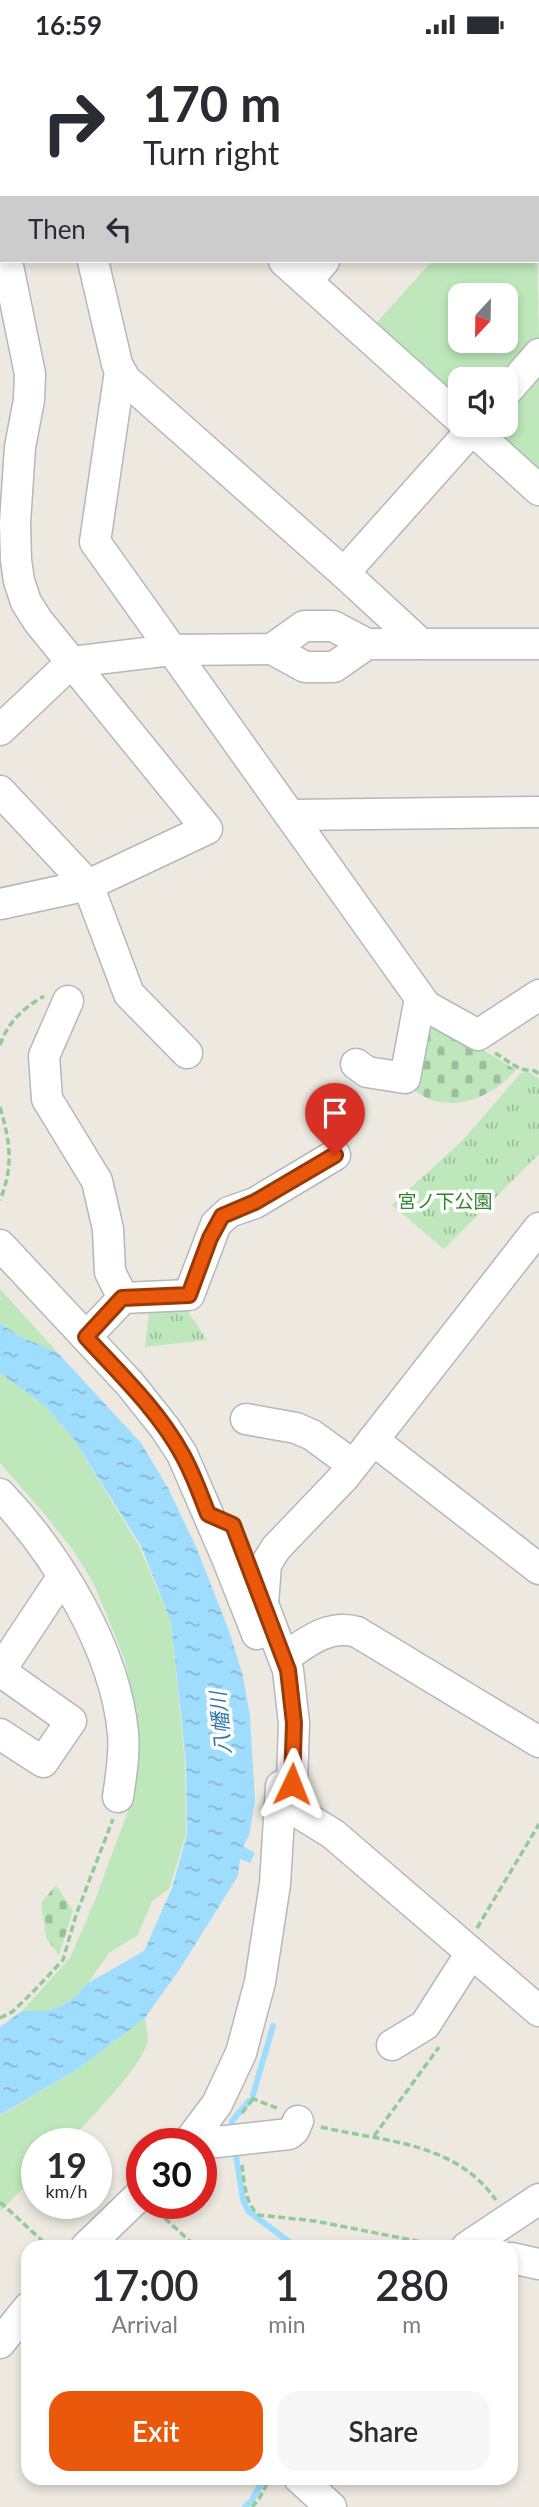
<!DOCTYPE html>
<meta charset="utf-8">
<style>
:root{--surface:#fff;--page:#f7f7f7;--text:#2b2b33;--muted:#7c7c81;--accent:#ea580c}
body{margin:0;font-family:Lato,"Noto Sans JP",sans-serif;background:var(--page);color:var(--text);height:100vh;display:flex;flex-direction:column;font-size:26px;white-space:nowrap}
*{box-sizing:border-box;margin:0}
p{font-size:23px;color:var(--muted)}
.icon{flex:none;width:38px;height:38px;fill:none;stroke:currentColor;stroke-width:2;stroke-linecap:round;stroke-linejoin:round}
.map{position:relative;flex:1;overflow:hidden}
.sheet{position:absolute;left:21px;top:2191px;width:497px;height:245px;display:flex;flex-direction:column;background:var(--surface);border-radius:21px;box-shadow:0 4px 10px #0003}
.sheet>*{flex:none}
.hud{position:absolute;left:0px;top:0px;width:539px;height:214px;box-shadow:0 4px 10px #0003;background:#fff;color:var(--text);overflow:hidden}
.needle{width:46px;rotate:202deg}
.tools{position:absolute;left:448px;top:234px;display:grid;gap:14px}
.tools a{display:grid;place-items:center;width:70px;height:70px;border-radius:14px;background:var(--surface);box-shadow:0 4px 10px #0003;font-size:35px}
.speed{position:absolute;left:21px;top:2079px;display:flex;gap:14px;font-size:35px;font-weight:700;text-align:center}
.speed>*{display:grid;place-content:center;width:91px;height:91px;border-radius:50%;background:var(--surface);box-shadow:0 4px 10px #0003;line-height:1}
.speed small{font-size:18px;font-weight:400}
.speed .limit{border:10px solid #d22;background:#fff;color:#111}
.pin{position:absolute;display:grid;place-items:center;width:60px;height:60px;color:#fff;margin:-72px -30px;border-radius:50% 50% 50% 0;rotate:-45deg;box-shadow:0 0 7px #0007}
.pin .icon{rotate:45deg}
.me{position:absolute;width:77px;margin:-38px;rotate:2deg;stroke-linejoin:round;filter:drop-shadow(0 0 5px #0008)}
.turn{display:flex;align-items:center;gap:24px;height:147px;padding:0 28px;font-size:32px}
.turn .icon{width:91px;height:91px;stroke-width:2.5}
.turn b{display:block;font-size:49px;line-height:60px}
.then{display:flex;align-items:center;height:66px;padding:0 28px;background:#0003;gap:14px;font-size:26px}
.eta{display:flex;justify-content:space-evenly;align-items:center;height:119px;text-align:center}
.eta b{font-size:42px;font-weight:600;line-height:49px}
.button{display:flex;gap:14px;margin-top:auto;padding:14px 28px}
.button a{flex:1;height:80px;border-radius:21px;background:var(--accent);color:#fff;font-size:28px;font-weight:600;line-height:80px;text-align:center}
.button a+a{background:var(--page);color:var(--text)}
.status{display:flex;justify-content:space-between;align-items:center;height:49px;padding:0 35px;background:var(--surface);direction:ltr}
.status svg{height:19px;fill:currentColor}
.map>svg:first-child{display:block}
</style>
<div class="status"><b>16:59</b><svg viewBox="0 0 49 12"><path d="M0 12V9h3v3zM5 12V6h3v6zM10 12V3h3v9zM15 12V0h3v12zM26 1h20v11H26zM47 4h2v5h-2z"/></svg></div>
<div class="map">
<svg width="539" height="2458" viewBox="0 0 539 2458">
<defs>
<pattern id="cemetery-stones" width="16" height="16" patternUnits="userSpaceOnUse" patternTransform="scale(1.75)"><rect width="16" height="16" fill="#bee7bb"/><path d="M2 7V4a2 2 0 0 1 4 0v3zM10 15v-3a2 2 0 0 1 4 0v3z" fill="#9dbe9c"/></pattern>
<pattern id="park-tufts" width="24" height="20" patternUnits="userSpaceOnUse" patternTransform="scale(1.75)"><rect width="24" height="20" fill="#bee7bb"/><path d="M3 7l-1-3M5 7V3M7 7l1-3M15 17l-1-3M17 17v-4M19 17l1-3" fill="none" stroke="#9dbe9c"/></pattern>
<pattern id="water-ripples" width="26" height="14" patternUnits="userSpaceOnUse" patternTransform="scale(1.75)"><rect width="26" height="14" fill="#9fddff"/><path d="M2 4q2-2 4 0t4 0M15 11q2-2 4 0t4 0" fill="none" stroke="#85b6d2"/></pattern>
</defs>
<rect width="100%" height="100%" fill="#ede9e0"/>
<g fill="#bee7bb" fill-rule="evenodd">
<path d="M 537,184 L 539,293 L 505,331 L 460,331 L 460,359 L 371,280 L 432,212 L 537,212 ZM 460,247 L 506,247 L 506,292 L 460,292 Z"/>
<polygon points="539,319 539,428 492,387 491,376 506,376 506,357"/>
<polygon points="0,1240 58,1304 19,1287 0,1274"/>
<polygon points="0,1324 45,1357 73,1389 139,1497 171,1573 185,1715 186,1785 169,1840 152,1852 138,1886 109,1904 88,1934 75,1948 61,1957 45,1962 22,1962 70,1909 95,1851 132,1751 138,1687 136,1662 125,1611 94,1535 73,1501 42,1462 0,1414"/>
<path d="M 145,1969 C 145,1976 148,1985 148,1991 C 145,2015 84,2076 66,2095 L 37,2095 L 37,2126 L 0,2162 L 0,2067 L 78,2020 Z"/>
</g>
<g fill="url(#cemetery-stones)">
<path d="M 421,971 L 477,997 L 516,1021 C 492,1049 448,1067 415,1042 L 414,1007 Z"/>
<polygon points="56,1836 73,1862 59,1906 46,1889 41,1854"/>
</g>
<g fill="url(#park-tufts)">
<polygon points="527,1022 539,1030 539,1105 444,1200 392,1156 462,1092 520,1025"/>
<polygon points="150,1256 185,1258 207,1291 145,1298"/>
</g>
<polygon fill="url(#water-ripples)" points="0,1274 19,1287 58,1304 141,1394 168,1439 197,1500 229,1582 243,1627 250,1667 255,1752 249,1787 243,1797 255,1804 250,1814 240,1810 238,1827 181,1918 145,1969 78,2020 0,2066 0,1978 22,1962 45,1962 61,1957 75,1948 88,1934 144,1902 172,1839 187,1785 186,1715 171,1573 141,1497 73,1389 45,1357 0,1324"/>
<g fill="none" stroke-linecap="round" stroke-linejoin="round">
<g stroke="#9fddff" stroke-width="6">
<polyline points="253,2046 273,1977"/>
<polyline points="232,2082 232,2072 249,2052"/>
<polyline points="235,2100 243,2150 248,2162 296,2198"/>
<polyline points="245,2458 252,2451 264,2429"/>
</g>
<g stroke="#b3b8bc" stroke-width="33">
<g id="minor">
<polyline points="349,0 351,2"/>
<polyline points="0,97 2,97"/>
<polyline points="537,134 539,133"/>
<polyline points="537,159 539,161"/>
<polyline points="0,183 2,187"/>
<polyline points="93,212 117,315 125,330 344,524 421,595"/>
<polyline points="284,212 460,370"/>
<polyline points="307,232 324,212"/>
<polyline points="125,330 120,322 95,493 426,957 478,986 539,946"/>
<polyline points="506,343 539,305"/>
<polyline points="467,376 539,441"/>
<polyline points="344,524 476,376"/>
<polyline points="272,600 305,618 334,618 367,595"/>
<polyline points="0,681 72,613 171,601 272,600 304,577 333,577 367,595 539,595"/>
<polyline points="0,742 88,836 129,945 187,1004"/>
<polyline points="290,766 539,763"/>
<polyline points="0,855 88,836 207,780 38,572 26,553 19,532 16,511 15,474 20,398 29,351 30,325 7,212"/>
<polyline points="68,952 44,1007 47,1050 97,1132 108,1180 110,1223 123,1249"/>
<polyline points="356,1015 367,1023 405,1029 420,949"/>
<polyline points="539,1179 345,1427 276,1499 266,1515 263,1555 288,1621 294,1674 292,1735 281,1753 333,1785 539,1962"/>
<polyline points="0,1196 130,1335 165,1379 182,1405 227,1509 257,1585"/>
<polyline points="86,1288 123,1249 189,1246 216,1175 229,1163 255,1154 335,1106"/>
<polyline points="246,1370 296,1379 312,1386 353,1416"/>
<polyline points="373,1391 539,1520"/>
<path d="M 0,1445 C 57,1505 115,1600 123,1684 C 125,1705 121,1727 118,1748"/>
<path d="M 284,1609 C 307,1593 328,1575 357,1583 L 539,1693"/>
<polyline points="0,1622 71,1672 43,1713 0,1685"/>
<polyline points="0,1622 63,1527"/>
<polyline points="392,1996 425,1976 471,1904"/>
<polyline points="198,2081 217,2093 289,2085 294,2081 298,2072"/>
<polyline points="187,2095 217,2055 241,2004 260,1933 275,1835 281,1737"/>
<polyline points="86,2198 142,2144"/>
<polyline points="467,2198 539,2150"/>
<polyline points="511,2209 539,2215"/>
<polyline points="0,2294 28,2259"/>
<polyline points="299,2429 331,2458"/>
</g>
</g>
<g stroke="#93c99e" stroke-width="3.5" stroke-dasharray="7 3.5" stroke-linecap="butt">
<path d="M 0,996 C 8,973 23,959 44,947"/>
<polyline points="495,1004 520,1020 535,1022 539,1025"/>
<path d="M 0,1058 C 10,1092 14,1117 0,1151"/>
<polyline points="477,1879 539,1775"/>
<polyline points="0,1969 12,1963 32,1944 63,1911 76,1866 113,1770"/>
<polyline points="251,2049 277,2059"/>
<polyline points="242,2064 253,2050"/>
<path d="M 321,2078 C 384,2093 454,2092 496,2151"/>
<polyline points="374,2087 439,1998"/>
<path d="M 242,2116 C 244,2131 245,2156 259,2166 L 315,2172 L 442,2197"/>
<polyline points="0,2153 49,2198"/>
<polyline points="157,2162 196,2198"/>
<polyline points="252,2458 259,2450 270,2429"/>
</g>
<use href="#minor" stroke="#fff" stroke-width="30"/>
</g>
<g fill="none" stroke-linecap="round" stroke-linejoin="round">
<g stroke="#983908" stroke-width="18">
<path id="route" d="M 292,1735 L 294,1674 L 288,1621 L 233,1476 L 208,1465 C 200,1445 193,1424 182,1405 C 158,1361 119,1324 86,1288 L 122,1249 L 189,1246 L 210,1189 L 222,1167 L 255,1153 L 335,1106"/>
</g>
<use href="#route" stroke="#ea580c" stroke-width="12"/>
</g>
<g text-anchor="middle" stroke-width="7" stroke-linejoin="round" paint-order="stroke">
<g font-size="19" fill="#32842e" stroke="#fff">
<text x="445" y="1159">宮ノ下公園</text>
</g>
<g font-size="21" font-style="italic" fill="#347aad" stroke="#fff">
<text transform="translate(221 1674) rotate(-95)" y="7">八幡川</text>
</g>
</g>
</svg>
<div class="tools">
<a><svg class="needle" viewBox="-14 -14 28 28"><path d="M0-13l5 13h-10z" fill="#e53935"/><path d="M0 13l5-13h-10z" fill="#7c7c81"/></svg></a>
<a><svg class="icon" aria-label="sound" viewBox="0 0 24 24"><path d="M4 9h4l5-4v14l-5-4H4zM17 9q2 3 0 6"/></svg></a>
</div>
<div class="speed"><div>19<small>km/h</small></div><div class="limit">30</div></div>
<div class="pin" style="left:335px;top:1106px;background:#d93025"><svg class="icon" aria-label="arrive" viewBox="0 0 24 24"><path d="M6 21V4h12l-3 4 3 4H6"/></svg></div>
<svg class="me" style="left:292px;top:1735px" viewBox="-20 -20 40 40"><path d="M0-17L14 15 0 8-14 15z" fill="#ea580c" stroke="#fff" stroke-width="4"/></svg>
<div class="hud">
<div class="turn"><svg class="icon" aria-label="right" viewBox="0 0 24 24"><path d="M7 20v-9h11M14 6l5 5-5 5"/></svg><div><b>170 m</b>Turn right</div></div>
<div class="then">Then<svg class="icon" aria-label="left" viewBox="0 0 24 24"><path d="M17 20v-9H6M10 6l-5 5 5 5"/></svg></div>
</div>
<section class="sheet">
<div class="eta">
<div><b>17:00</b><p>Arrival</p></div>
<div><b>1</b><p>min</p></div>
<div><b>280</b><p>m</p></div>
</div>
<div class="button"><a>Exit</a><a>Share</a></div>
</section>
</div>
